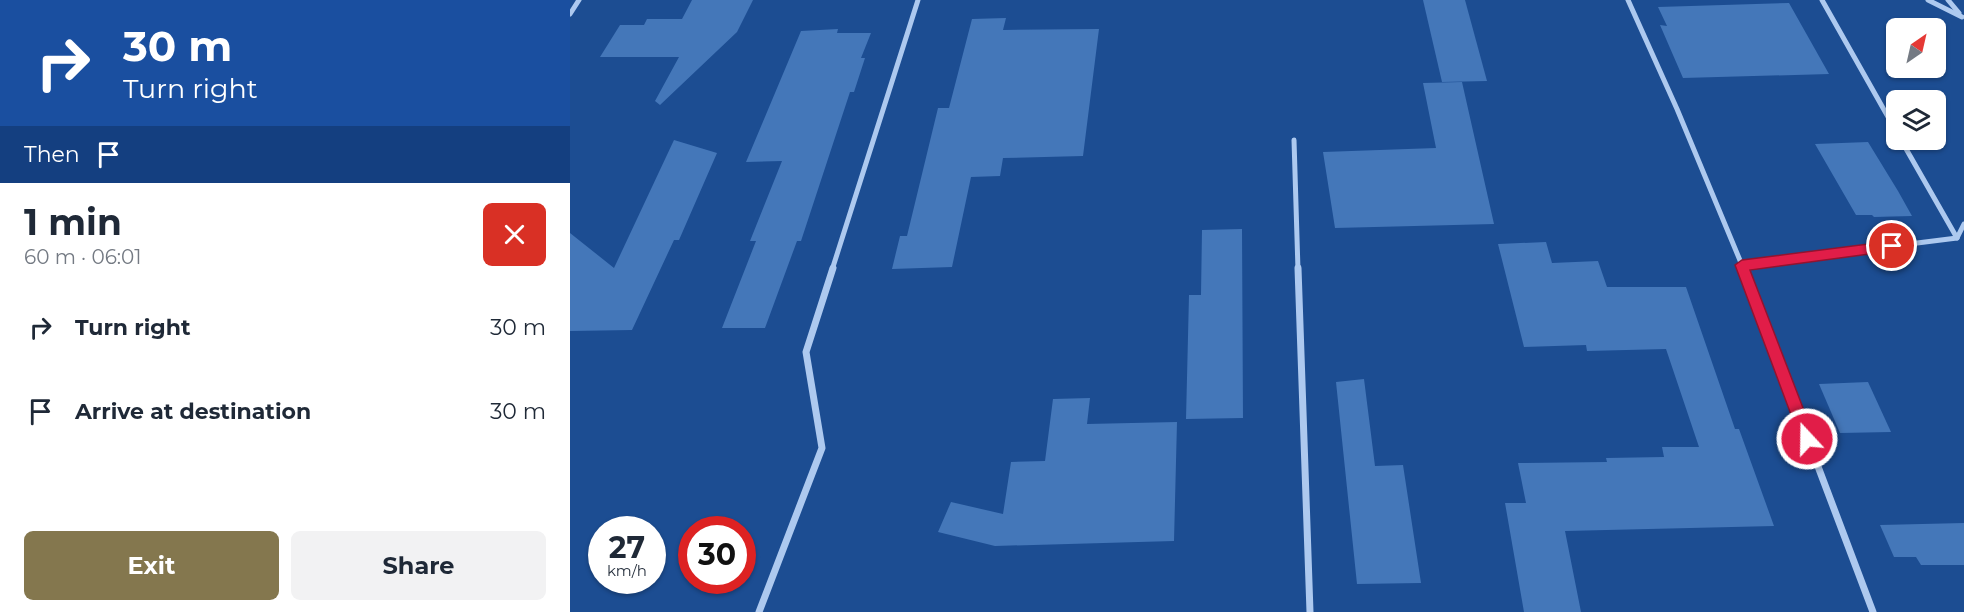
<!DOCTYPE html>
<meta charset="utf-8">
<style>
:root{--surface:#fff;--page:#f2f2f3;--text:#1f2937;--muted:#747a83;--accent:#84774e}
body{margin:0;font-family:Montserrat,sans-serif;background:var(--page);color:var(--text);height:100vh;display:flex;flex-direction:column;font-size:22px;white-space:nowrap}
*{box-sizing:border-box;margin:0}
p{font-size:20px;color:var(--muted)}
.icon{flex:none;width:33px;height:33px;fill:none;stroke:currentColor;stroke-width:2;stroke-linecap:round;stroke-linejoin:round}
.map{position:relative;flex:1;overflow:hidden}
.drawer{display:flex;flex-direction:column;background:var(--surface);width:570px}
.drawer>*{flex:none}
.top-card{background:#1a4fa0;color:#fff;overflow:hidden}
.needle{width:39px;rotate:34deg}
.buttons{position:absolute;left:1316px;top:18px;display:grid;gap:12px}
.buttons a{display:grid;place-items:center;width:60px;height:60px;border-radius:9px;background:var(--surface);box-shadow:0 2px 4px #0004;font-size:30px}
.speed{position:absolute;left:18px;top:516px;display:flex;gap:12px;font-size:30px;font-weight:700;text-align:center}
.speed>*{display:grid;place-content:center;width:78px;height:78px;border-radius:50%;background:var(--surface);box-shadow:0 2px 4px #0004;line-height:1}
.speed small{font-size:15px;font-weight:400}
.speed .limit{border:9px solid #d22;background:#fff;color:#111}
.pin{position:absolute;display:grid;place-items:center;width:51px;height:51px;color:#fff;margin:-26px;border:3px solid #fff;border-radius:50%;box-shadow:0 2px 6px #0007}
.me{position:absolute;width:66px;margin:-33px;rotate:339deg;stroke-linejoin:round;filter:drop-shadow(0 0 4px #0008)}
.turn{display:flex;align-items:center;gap:21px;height:126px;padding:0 24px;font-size:27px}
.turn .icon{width:78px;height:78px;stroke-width:2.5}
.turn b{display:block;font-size:42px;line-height:51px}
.then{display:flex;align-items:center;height:57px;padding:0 24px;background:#0003;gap:12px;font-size:22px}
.round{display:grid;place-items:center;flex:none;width:63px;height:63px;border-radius:9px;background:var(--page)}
.head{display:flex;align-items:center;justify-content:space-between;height:102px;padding:0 24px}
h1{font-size:36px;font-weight:700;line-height:45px}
.button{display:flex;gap:12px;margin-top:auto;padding:12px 24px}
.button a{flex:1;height:69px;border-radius:9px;background:var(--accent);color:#fff;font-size:24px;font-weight:700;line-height:69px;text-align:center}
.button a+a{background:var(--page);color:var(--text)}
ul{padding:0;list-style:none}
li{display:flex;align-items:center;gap:18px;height:84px;padding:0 24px}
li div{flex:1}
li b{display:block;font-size:22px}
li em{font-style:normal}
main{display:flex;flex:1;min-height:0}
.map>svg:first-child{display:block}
</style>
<main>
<section class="drawer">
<div class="top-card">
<div class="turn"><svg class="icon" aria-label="right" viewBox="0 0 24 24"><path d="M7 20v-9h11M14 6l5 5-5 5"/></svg><div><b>30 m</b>Turn right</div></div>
<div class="then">Then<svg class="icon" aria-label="arrive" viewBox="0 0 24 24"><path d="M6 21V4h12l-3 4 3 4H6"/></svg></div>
</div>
<div class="head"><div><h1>1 min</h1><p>60 m · 06:01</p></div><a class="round" style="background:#d93025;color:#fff"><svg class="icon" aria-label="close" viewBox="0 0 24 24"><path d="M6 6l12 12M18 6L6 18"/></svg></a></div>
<ul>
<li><svg class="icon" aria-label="right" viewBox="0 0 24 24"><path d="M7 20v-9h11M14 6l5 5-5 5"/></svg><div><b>Turn right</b></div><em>30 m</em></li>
<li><svg class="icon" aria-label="arrive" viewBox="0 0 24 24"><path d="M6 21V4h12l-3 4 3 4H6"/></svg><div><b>Arrive at destination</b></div><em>30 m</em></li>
</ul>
<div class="button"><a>Exit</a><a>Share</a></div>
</section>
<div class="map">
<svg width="1394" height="612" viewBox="0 0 1394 612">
<rect width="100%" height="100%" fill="#1c4d92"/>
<g fill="#4477b9">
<polygon points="122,0 183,0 167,32 90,105 85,101 109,57 30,57 50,25 74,25 77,19 112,19"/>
<polygon points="853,0 895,0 917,81 872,82"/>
<polygon points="1219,3 1259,74 1113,78 1090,25 1097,26 1088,7"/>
<polygon points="436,18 433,30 529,29 513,156 433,158 430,176 401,177 382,267 322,269 330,236 337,236 368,108 379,108 402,19"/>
<polygon points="268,29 267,33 301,33 291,58 295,58 284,92 280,92 231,241 227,241 195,328 152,328 186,241 180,241 212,161 176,162 231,31"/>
<polygon points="892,82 924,224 765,228 753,152 866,148 853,83"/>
<polygon points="104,140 147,153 109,240 104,240 62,330 0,331 0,233 44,268"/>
<polygon points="1298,142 1328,191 1342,216 1304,217 1302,215 1286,215 1245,144"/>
<polygon points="672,229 673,418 616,419 619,295 631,295 632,230"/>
<polygon points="976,242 982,263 1028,261 1037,287 1116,287 1165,429 1169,429 1204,526 995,531 1011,612 954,612 935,503 956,503 948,463 1037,462 1036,458 1094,457 1092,447 1129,447 1096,349 1017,351 1016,345 954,347 928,244"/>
<polygon points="794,379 805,466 833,465 851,583 787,584 766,382"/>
<polygon points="1298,382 1321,432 1270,433 1249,384"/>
<polygon points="520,398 517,424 607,422 604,541 425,546 368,532 381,502 433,514 441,462 475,461 483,399"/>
<polygon points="1394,523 1394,565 1351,565 1346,557 1324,557 1310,525"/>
</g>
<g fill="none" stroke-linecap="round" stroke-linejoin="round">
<g stroke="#adc9ef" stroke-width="5">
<polyline points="1058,0 1107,109 1174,270"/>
<polyline points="1252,0 1326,131"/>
<polyline points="1358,0 1392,17"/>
<polyline points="1378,0 1389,13"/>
<polyline points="0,14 9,0"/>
<polyline points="724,140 728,270"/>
<polyline points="1331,140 1387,238"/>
<polyline points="1172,265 1387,238 1394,224"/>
<polyline points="262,270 348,0"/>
</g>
<g stroke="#adc9ef" stroke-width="7">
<polyline points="728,268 740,612"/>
<polyline points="1173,268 1303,612"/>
<polyline points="189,612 252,448 236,352 263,268"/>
</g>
</g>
<polygon fill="#e11d48" stroke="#92132f" stroke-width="1.5" points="1322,241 1329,246 1322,251 1180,270 1245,439 1243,444 1237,446 1232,444 1165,265 1172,260"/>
</svg>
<div class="buttons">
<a><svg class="needle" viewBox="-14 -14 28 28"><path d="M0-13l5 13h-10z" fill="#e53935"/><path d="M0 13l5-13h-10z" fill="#747a83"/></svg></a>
<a><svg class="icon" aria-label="layers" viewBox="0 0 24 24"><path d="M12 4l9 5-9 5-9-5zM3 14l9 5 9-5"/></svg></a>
</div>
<div class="speed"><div>27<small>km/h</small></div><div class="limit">30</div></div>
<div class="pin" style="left:1322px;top:246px;background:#d93025"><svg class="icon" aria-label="arrive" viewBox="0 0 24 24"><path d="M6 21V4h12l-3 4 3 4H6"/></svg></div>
<svg class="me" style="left:1237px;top:439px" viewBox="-20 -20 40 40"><circle r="17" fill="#e11d48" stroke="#fff" stroke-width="3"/><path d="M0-11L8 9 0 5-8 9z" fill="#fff"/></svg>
</div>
</main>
